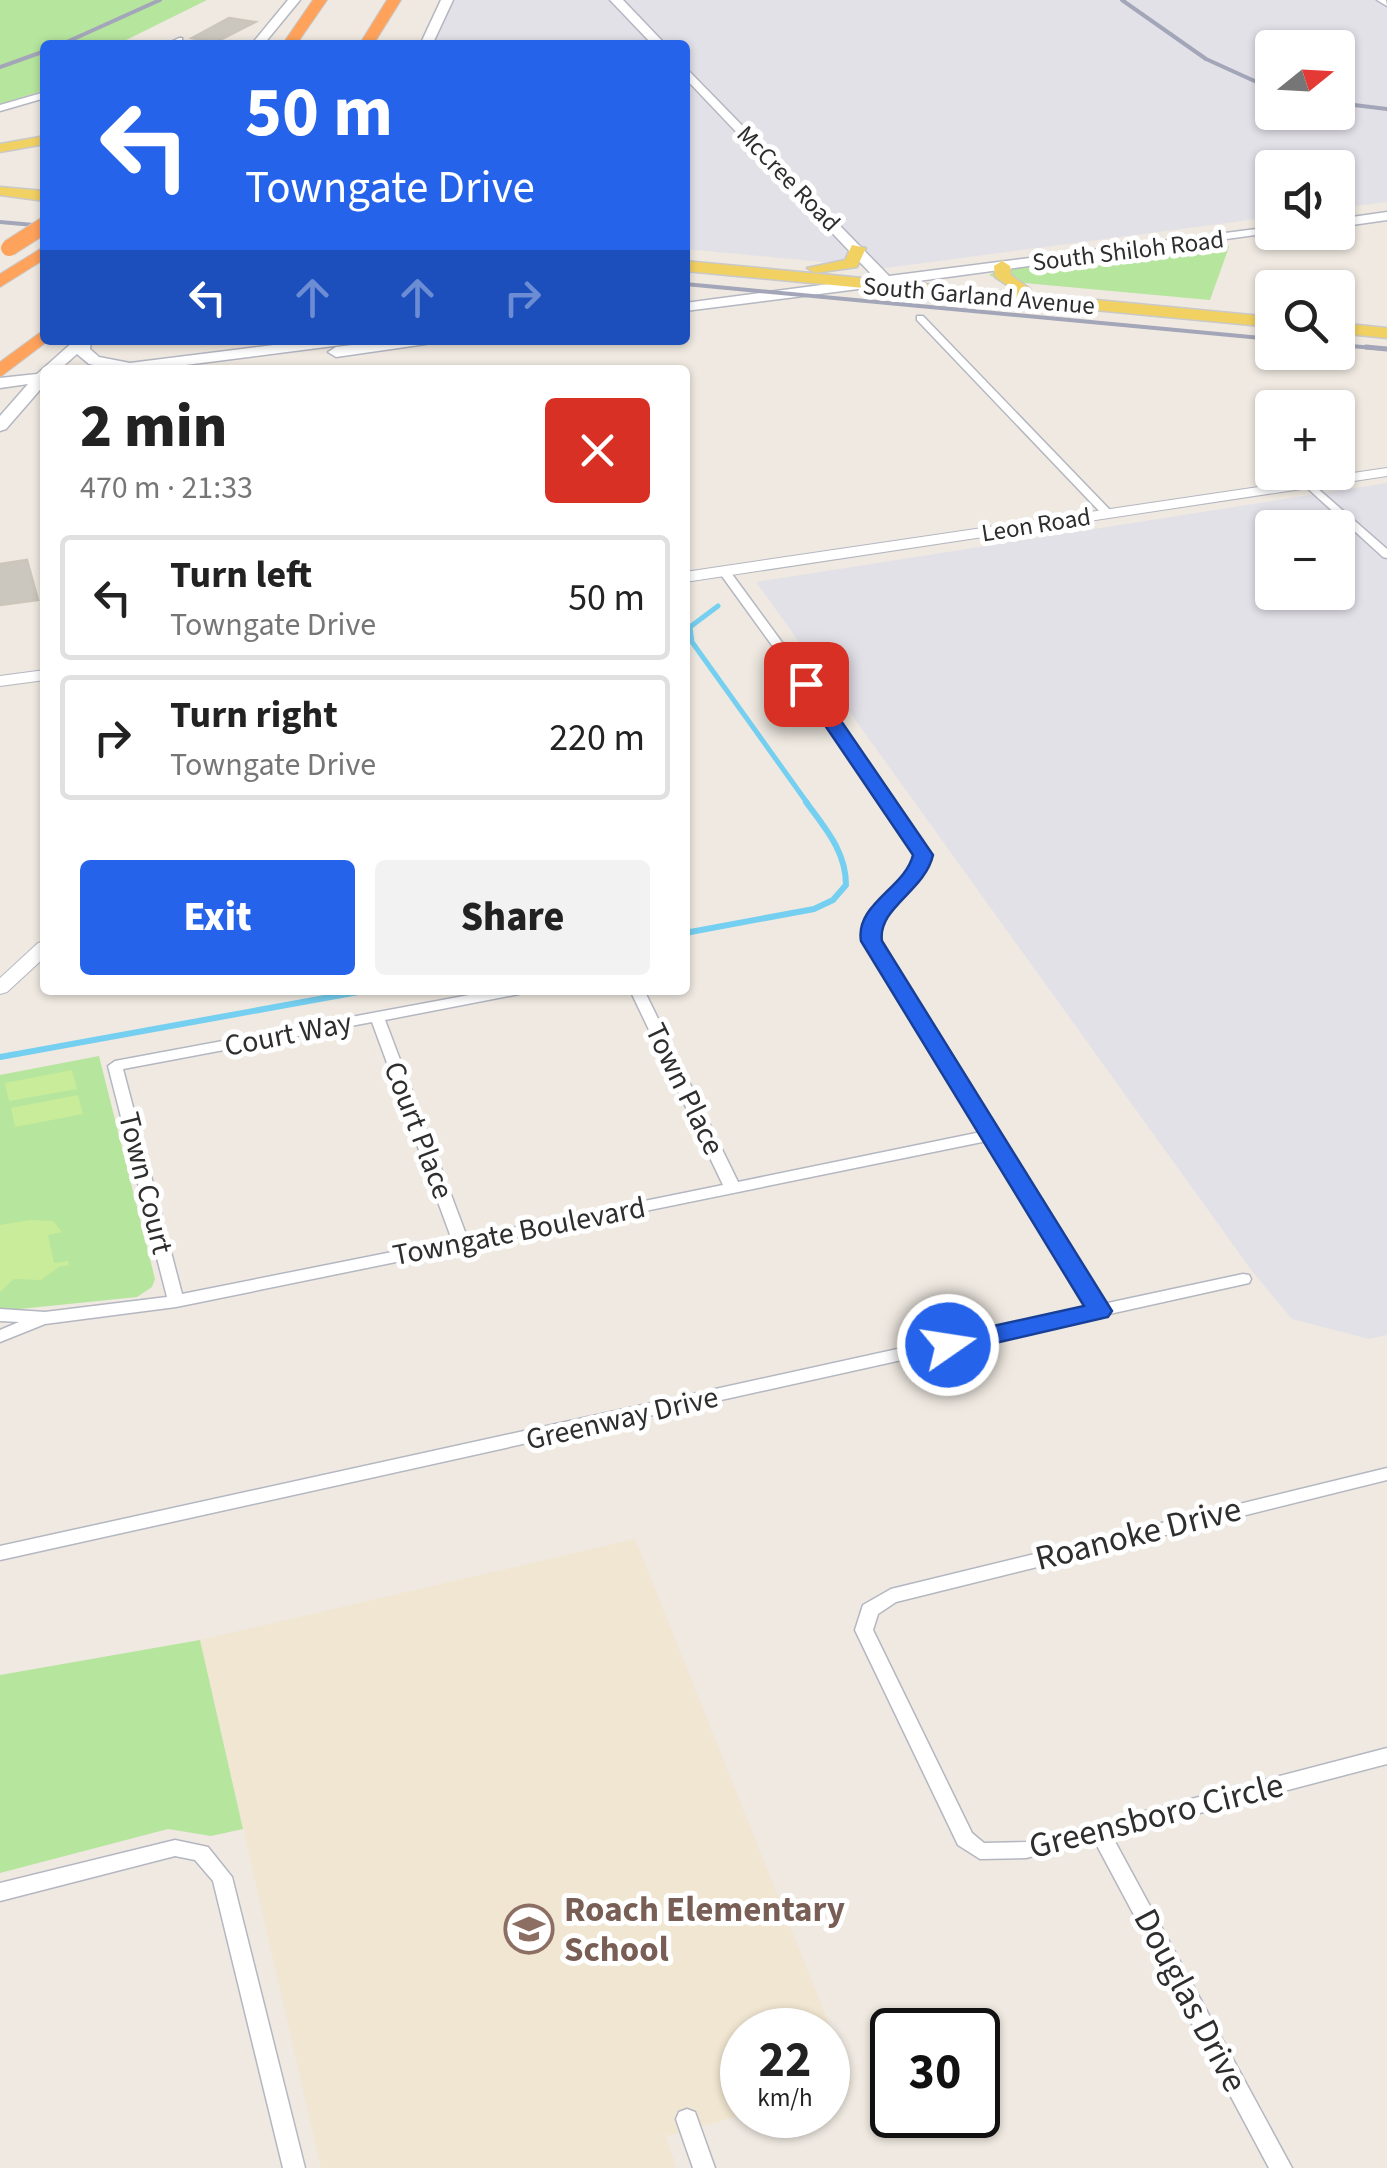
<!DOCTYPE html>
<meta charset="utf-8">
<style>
:root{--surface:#fff;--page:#f2f2f2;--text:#222;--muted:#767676;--line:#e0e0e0;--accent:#2563eb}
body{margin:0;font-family:"Source Sans 3",sans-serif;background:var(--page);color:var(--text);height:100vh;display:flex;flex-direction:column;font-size:38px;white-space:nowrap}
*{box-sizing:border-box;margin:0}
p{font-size:32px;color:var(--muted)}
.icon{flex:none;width:55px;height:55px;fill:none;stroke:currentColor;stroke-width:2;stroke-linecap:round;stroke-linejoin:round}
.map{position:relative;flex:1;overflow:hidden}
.panel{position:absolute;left:40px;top:365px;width:650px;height:630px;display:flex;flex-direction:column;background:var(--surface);border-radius:10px;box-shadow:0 2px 8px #0004}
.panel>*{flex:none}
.banner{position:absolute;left:40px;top:40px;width:650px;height:305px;border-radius:10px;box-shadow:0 2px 8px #0004;background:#2563eb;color:#fff;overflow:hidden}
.needle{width:65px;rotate:72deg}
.fabs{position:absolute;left:1255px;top:30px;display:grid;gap:20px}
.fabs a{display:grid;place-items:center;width:100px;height:100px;border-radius:10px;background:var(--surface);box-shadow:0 2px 8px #0004;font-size:50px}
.speed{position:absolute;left:720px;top:2008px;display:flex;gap:20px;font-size:50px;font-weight:700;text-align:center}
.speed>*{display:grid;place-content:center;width:130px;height:130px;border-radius:50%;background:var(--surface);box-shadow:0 2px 8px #0004;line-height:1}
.speed small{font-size:25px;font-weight:400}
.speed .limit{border:5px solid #111;border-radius:15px;background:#fff;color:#111}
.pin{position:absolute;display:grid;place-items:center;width:85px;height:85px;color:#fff;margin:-42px;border-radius:20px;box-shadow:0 5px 15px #0006}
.me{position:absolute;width:110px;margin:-55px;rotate:77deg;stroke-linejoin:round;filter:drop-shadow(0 0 8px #0008)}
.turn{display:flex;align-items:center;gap:35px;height:210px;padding:0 40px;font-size:45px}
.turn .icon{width:130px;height:130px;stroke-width:2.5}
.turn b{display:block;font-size:70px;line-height:85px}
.lanes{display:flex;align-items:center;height:95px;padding:0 40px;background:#0003;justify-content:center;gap:50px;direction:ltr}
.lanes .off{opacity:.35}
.round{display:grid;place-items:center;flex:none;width:105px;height:105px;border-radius:10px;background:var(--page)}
.overview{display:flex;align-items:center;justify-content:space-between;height:170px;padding:0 40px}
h1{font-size:60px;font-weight:800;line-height:75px}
.button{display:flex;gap:20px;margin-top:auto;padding:20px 40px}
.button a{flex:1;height:115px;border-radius:10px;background:var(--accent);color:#fff;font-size:40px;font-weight:800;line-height:115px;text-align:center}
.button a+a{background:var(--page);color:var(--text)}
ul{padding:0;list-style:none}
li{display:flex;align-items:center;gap:30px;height:125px;margin:0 20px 15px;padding:0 20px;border:5px solid var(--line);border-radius:10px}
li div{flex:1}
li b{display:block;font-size:38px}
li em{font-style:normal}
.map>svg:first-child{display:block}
</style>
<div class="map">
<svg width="1387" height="2168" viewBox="0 0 1387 2168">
<rect width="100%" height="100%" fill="#efe9e1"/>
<g fill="#e3e1e8" fill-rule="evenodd">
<path d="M 447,0 L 1387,0 L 1387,202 L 1338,208 L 1338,168 L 1272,168 L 1272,217 L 886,268 L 685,249 L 685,45 L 428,45 ZM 1272,48 L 1338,48 L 1338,112 L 1272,112 Z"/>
<path d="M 1387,483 L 1387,1335 L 1369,1339 L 1292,1319 L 1252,1271 L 756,582 ZM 1272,528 L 1338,528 L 1338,592 L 1272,592 Z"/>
</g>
<polygon fill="#f0e6d1" points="635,1539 853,2084 828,2091 828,2030 742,2030 742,2115 666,2136 676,2168 321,2168 200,1640"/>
<g fill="#b6e59e">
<polygon points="0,0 207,0 116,45 45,45 45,90 0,104"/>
<polygon points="1223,240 1229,247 1210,300 1003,281 989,275 1003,268"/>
<polygon points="99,1056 155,1279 152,1287 137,1297 0,1311 0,1075"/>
<polygon points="200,1640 243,1829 211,1836 168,1829 0,1873 0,1675"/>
</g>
<g fill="#c9ec9a">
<polygon points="72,1070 77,1089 9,1101 5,1083"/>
<polygon points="78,1095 83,1114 15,1127 11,1108"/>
<polygon points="30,1220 53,1221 62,1232 48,1235 54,1263 68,1261 69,1265 59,1267 41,1280 14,1279 0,1292 0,1225"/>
</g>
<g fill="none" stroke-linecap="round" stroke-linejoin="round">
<polyline stroke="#75cff0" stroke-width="5" points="718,606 690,627 692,642 808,804"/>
<g stroke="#75cff0" stroke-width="6">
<path d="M 685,933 L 814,909 L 833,900 L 846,885 C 846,851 825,828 806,802"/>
<polyline points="0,1057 369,990"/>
</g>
</g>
<g fill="#cbc7bf" stroke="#cbc5ba" stroke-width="2.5">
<polygon points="229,18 255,22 216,42 192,38"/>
<polygon points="27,560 38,600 0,605 0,564"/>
</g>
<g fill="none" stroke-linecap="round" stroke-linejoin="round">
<g stroke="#b4b7c1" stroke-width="3">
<g id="minor">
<polygon points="1377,0 1386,0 1387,6"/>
<polygon points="179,38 182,38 182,42 175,45 165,45"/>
<polygon points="45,92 45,98 0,111 0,105"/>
<polygon points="917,316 923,316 1111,511 1111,515 1103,515 917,320"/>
<polygon points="1309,481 1387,549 1387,558 1383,557 1305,486 1304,484"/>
<path d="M 725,569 L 729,570 L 830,708 L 930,855 C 917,887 880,905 878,941 L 1103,1304 L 1243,1274 L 1249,1275 L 1251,1279 L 1249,1283 L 0,1560 L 0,1546 L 1089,1307 L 987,1141 L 176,1307 L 45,1324 L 0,1342 L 0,1330 L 19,1322 L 0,1321 L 0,1309 L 45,1312 L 167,1297 L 108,1066 L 115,1061 L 496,990 L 526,990 L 519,994 L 385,1020 L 467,1237 L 723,1185 L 630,990 L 644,990 L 738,1182 L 981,1132 L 864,941 C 866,904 903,888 916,855 L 821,713 L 719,572 ZM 372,1022 L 452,1240 L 182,1294 L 123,1069 Z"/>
<polygon points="1387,1468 1387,1480 896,1602 878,1614 873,1630 972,1833 984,1843 1026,1842 1387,1748 1387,1764 1112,1836 1292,2168 1269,2168 1094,1840 1026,1858 980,1859 958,1845 855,1630 863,1605 891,1589"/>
<polygon points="175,1840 208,1847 232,1877 305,2168 283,2168 213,1881 195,1860 175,1856 0,1901 0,1883"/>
<polygon points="687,2109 695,2112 715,2168 693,2168 676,2119 679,2112"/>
</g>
</g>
<g stroke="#b4b7c1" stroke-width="2">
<g id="tertiary">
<polygon points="1387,468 1387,476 685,582 685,572"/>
<polygon points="45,670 45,680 0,686 0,676"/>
<polygon points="45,941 45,957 7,992 0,994 0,978 38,943"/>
</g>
</g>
<g stroke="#b4b7c1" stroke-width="3">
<g id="secondary">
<polygon points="288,0 300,0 263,45 251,45"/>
<polygon points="441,0 453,0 432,45 420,45"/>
<polygon points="610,0 623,0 666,45 653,45"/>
<polygon points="685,67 889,276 1272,227 1272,232 1278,232 896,284 896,290 891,291 882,286 685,311 685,303 875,278 685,78"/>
<polygon points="1387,212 1387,220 1338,227 1338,219"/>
<polygon points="75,340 91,340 90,349 99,357 130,363 313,340 356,340 349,344 146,370 102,370 104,367 89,364 77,354 59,370 45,370 45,384 6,429 0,431 0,416 28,384 0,388 0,378 37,374"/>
<polygon points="392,340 433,340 426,344 336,357 328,352 336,347"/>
</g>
</g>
<g stroke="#c9c9c9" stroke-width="3">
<g id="primary">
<polygon points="45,136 45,144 0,152 0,144"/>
<polygon points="0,187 45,191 45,201 0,195"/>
<polygon points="852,245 866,248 857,267 815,273 807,268 845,260"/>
<polygon points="685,261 1019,293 995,277 994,266 1002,261 1010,266 1011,275 1030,289 1024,293 1272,317 1272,327 685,271"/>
<polygon points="1338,323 1387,328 1387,338 1338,333"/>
</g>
</g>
<g stroke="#c9c9c9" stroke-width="2">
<g id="motorway">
<polygon points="313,0 327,0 296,45 282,45"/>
<polygon points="387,0 401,0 373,45 359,45"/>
<polygon points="45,246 45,259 0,287 0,274"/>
<polygon points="45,329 45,340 49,340 0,377 0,362"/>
</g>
</g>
<use href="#minor" fill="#fff" fill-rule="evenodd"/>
<use href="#tertiary" fill="#fff" fill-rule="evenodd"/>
<use href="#secondary" fill="#fff" fill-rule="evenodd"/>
<use href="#primary" fill="#f2d163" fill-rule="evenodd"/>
<use href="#motorway" fill="#ffa35c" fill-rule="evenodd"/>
<g stroke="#a3a6b8" stroke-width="4">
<polyline points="1122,0 1206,59 1272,89"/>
<polyline points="60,45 160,0"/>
<polyline points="0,67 45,51"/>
<polyline points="1338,103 1387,109"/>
<polyline points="0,222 45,226"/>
<polyline points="685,284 1272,339"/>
<polyline points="1338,345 1387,349"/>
</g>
<polyline stroke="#a3a6b8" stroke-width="5" points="1366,347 1387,349"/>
<g stroke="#c9c9c9" stroke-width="18" stroke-linecap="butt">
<polyline id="motorway-bridge" points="9,248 45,225"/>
</g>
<use href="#motorway-bridge" stroke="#ffa35c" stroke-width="16"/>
</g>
<path fill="#2563eb" stroke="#184099" stroke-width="2.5" d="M 806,678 L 813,680 L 933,855 C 925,891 877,908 882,941 L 1112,1311 L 1108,1317 L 948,1354 L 935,1345 L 948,1336 L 1084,1306 L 861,941 C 855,904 905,888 913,855 L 797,684 Z"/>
<defs>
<g id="school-ring" transform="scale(2.5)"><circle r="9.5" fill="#fff" stroke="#8d6e63" stroke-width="1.5"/><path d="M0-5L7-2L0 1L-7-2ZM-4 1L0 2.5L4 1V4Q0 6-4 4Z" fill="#8d6e63"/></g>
</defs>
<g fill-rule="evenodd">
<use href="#school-ring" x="529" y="1929"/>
</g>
<g text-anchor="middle" stroke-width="10" stroke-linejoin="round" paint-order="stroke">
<g font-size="25" fill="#2e2e2e" stroke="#fff">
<text transform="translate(789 178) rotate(46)" y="9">McCree Road</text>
<text transform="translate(1128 250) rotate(-7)" y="9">South Shiloh Road</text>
<text transform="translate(979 295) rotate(5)" y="9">South Garland Avenue</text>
<text transform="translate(1036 524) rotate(-9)" y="9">Leon Road</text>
</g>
<g font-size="30" fill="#2e2e2e" stroke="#fff">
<text transform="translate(288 1034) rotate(-11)" y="10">Court Way</text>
<text transform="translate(685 1089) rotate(64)" y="10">Town Place</text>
<text transform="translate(419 1130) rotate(69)" y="10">Court Place</text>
<text transform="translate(146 1183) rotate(76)" y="10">Town Court</text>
<text transform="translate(519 1231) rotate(-11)" y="10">Towngate Boulevard</text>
<text transform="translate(622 1418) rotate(-13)" y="10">Greenway Drive</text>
</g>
<g font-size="35" fill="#2e2e2e" stroke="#fff">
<text transform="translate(1138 1533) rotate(-14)" y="12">Roanoke Drive</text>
<text transform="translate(1156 1815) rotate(-14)" y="12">Greensboro Circle</text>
<text transform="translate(1191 2000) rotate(62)" y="12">Douglas Drive</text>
</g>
<g font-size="35" font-weight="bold" fill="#785e54" stroke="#fff" text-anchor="start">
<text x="564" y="1921">Roach Elementary<tspan x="564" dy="40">School</tspan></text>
</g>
</g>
</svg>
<div class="fabs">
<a><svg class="needle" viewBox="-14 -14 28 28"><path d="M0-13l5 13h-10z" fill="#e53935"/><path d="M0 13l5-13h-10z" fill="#767676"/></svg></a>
<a><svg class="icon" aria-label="sound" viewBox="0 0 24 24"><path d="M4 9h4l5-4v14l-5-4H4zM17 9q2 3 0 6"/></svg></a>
<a><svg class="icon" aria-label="search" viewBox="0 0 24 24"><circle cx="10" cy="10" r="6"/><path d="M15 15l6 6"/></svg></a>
<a>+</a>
<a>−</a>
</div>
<div class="speed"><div>22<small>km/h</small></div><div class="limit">30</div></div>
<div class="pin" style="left:806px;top:684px;background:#d93025"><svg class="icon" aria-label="arrive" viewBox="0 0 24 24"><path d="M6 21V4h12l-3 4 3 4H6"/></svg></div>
<svg class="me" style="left:948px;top:1345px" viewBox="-20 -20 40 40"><circle r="17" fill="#2563eb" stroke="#fff" stroke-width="3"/><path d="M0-11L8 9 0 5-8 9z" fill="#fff"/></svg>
<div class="banner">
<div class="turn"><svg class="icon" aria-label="left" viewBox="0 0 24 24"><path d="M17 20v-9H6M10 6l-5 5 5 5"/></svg><div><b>50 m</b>Towngate Drive</div></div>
<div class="lanes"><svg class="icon" aria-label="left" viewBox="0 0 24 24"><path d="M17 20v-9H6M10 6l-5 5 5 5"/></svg><svg class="icon off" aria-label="ahead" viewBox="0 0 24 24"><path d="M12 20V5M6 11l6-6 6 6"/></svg><svg class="icon off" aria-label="ahead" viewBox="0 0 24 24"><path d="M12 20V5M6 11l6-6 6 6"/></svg><svg class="icon off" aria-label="right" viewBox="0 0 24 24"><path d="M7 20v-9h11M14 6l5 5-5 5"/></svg></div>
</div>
<section class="panel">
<div class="overview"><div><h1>2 min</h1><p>470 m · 21:33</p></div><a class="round" style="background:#d93025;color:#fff"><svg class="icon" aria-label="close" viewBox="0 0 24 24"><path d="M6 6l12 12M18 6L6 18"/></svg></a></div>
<ul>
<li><svg class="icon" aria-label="left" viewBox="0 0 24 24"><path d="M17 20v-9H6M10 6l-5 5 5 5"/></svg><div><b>Turn left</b><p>Towngate Drive</p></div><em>50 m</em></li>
<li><svg class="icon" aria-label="right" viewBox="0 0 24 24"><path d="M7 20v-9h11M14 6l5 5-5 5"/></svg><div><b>Turn right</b><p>Towngate Drive</p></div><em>220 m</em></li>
</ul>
<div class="button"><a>Exit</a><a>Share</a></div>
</section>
</div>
